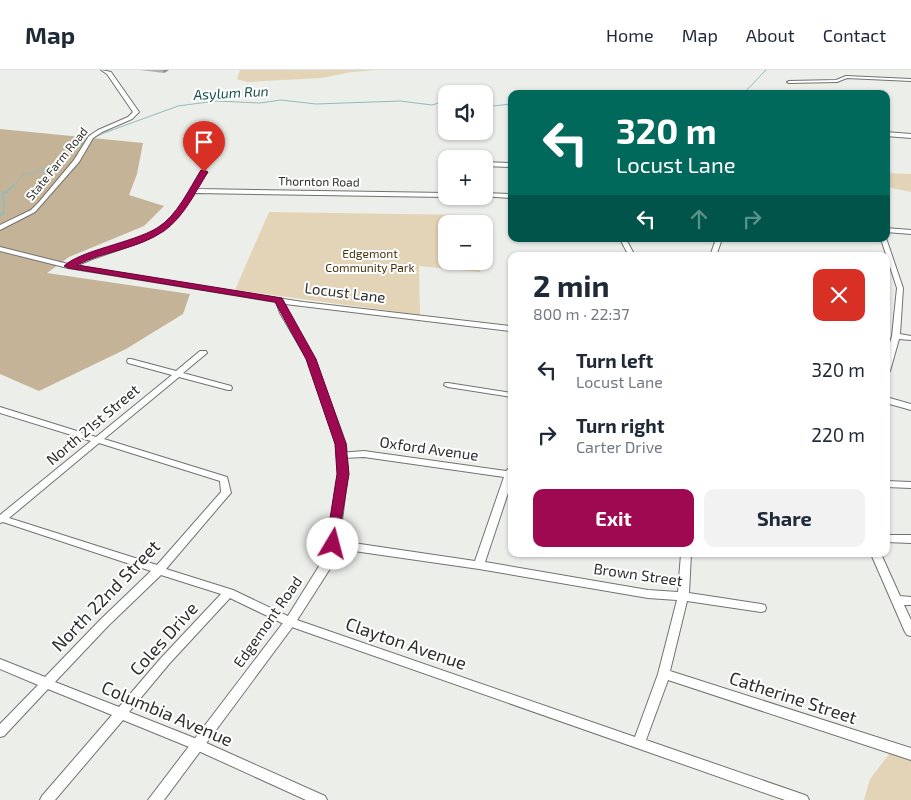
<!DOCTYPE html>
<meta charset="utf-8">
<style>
:root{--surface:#fff;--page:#f2f2f3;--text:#1f2937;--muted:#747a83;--line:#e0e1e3;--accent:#9e0952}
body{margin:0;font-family:"Exo 2",sans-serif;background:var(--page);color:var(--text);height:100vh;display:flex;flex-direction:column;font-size:19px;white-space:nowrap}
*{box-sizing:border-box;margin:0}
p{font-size:16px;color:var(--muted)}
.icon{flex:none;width:28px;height:28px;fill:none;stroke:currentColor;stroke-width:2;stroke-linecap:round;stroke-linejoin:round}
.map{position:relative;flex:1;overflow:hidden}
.details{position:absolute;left:508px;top:182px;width:382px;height:305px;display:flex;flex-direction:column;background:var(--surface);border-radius:10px;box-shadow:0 1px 4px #0004}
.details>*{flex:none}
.guide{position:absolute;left:508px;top:20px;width:382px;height:152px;border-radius:10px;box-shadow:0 1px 4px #0004;background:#00695c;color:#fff;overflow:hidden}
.buttons{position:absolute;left:438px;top:15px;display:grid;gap:10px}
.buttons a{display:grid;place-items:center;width:55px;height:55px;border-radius:10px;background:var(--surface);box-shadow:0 1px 4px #0004;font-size:25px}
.pin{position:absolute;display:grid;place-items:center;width:42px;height:42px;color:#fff;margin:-51px -21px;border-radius:50% 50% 50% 0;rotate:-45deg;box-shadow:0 0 5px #0007}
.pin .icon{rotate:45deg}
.me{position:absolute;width:55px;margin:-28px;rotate:8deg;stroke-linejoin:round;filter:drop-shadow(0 0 4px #0008)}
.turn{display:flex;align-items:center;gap:18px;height:105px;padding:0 25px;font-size:22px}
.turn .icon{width:65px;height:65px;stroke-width:2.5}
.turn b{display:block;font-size:35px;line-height:42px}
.lanes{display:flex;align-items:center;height:48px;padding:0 25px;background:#0003;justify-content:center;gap:25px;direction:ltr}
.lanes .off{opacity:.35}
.round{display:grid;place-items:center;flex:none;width:52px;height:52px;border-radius:10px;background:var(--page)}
.summary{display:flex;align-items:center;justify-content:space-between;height:85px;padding:0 25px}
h1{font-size:30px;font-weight:700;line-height:38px}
.action{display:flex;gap:10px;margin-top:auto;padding:10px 25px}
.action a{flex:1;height:58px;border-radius:10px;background:var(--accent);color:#fff;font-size:20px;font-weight:700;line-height:58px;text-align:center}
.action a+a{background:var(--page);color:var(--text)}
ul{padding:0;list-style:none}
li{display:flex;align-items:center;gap:15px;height:65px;padding:0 25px}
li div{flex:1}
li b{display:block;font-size:19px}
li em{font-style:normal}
header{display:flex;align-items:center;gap:30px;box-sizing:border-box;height:70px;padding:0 25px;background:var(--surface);border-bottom:1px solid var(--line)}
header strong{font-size:24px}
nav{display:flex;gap:28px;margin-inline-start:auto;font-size:18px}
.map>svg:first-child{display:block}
</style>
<header>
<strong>Map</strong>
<nav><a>Home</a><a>Map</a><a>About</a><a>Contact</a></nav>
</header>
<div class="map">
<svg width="911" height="730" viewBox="0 0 911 730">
<rect width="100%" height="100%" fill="#eceeea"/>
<g fill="#e3d3b7">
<polygon points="240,0 376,0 352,2 321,8 247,12 237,9"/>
<polygon points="886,103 911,104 911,122 886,117"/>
<polygon points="269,142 467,145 468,154 446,154 446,191 477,191 480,202 419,196 420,245 235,220"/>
<polygon points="890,683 911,687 911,730 864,730 870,709"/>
</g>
<polygon fill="#c4b396" points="0,59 143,73 137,104 129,125 164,136 144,156 69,187 47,203 190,224 183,244 126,279 39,321 0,304"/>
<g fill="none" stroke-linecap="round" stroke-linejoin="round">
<g stroke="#93bcb8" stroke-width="1">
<polyline points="743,24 766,0"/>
<polyline points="484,37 511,34"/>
<polyline points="13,116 23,105 46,99 71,79 104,63 178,36 216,31 260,33 281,30 316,34 400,31 432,35 446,31"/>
</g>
<polyline stroke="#93bcb8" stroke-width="2" points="0,145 4,143 3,123 7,122 14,115"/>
<g stroke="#717370" stroke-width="2">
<g id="minor">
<polygon points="846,6 911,9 911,11 847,8 837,12 789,13 787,12 789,11 836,10"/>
<polygon points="886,62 911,64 911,68 886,66"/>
<polygon points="484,92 511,93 511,97 484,96"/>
<path d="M 204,100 L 207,102 L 197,119 L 446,123 L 446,126 L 448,126 L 446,127 L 195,123 C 166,170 143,171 95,188 C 86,191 75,198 66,197 L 66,195 C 100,179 145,176 172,147 C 184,134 192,117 201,102 Z"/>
<polygon points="484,123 511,124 511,128 482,126 484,126"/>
<polygon points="886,158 911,160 911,164 886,162"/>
<polygon points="886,168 903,218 900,264 911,266 911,270 899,269 890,301 886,303 886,286 892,266 897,218 881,169"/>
<polygon points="620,169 626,169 635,186 629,186"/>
<polygon points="716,169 722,169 716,186 710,186"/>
<path d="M 200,281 L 206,281 L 207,283 L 183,303 L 231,316 L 232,318 L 231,320 L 228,320 L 179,307 L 104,369 L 227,407 L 231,423 L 229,425 L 166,499 L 233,520 L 294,549 L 635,667 L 658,604 L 677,530 L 648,528 L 479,499 L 333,478 L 329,477 L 328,474 L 329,471 L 333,470 L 475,491 L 504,407 L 364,387 L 343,388 L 340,387 L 339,385 L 340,383 L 364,381 L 506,401 L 508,399 L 511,398 L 511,414 L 485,492 L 648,520 L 678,522 L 681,484 L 691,484 L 689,523 L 761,534 L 765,535 L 766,538 L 765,541 L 761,542 L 687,531 L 670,601 L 911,678 L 911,690 L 668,610 L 646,670 L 802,724 L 807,726 L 809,730 L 785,730 L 286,555 L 230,528 L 169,594 L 129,642 L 202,671 L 325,726 L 327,730 L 306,730 L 194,679 L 123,650 L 55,730 L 40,730 L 42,726 L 112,645 L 48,619 L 4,666 L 0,667 L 0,654 L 38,615 L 0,599 L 0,589 L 45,607 L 100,550 L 151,501 L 3,452 L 0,453 L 0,445 L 91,371 L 0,343 L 0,337 L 96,367 L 172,305 L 128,293 L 127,291 L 128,289 L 131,289 L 176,301 ZM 99,373 L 220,411 L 221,422 L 157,495 L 9,448 ZM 161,505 L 221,524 L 161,588 L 119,637 L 55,612 L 108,556 Z"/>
<polygon points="445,313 448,313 511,323 511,327 448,317 444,315"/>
<polygon points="886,411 911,412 911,418 886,417"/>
<polygon points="886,465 911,465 911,473 886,472"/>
<polygon points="871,484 881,484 900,526 911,527 911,535 904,535 911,550 911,566 907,565 905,562"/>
</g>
</g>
<g stroke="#717370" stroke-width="2">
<g id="tertiary">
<polygon points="101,0 111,2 139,42 132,49 102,62 93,68 79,92 35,142 0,160 0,155 31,140 39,132 74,90 89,66 98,60 128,47 133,42 107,4"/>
<polygon points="0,177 68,194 178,213 303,232 511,256 511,261 285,234 288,243 315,289 346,374 348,403 339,474 333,494 294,555 164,730 148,730 286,549 321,493 327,474 338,403 336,374 307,289 280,243 276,232 68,198 0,181"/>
<polygon points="886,327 911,334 911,340 886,333"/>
</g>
</g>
<use href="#minor" fill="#fff" fill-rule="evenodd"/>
<use href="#tertiary" fill="#fff" fill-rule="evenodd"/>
</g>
<polygon fill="#b1b1ad" points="140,0 169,0 164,3"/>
<polygon fill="#90908d" points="163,0 169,0 164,3"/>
<path fill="#9e0952" stroke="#670635" d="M 201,100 L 208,102 C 195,122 184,147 164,161 C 138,179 104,181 77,195 L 282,228 L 316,289 L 346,374 L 349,404 L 337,477 L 328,477 L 326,474 L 337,404 L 335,374 L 306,289 L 275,232 L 68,198 L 64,196 C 81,180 132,173 157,158 C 177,146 189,119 201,100 Z"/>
<g text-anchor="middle" stroke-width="4" stroke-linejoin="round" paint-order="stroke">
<g font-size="12" fill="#2e2f2d" stroke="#fff">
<text transform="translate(57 94) rotate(-51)" y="4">State Farm Road</text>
<text transform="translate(319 112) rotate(1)" y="4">Thornton Road</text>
</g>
<g font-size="12" fill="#45320c" stroke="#fff">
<text x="370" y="188">Edgemont<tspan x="370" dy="14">Community Park</tspan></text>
</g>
<g font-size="14" font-style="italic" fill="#15504c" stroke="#fff">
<text transform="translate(231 23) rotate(-3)" y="5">Asylum Run</text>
</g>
<g font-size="15" fill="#2e2f2d" stroke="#fff">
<text transform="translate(345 223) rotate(7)" y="5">Locust Lane</text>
<text transform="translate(93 355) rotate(-40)" y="5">North 21st Street</text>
<text transform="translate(429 379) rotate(8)" y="5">Oxford Avenue</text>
<text transform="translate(638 505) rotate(8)" y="5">Brown Street</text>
<text transform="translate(268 552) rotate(-55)" y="5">Edgemont Road</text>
</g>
<g font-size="18" fill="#2e2f2d" stroke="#fff">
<text transform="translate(106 526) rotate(-46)" y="6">North 22nd Street</text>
<text transform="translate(164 569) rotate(-48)" y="6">Coles Drive</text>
<text transform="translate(406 574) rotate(19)" y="6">Clayton Avenue</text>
<text transform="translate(793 628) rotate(18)" y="6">Catherine Street</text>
<text transform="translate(167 644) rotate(23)" y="6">Columbia Avenue</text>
</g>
</g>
</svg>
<div class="buttons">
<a><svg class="icon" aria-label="sound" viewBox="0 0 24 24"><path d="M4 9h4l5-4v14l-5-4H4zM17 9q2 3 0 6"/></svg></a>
<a>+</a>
<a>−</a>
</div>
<div class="pin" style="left:204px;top:102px;background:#d93025"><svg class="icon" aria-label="arrive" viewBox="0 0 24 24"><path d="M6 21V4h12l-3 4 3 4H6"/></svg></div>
<svg class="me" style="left:333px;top:474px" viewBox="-20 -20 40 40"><circle r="19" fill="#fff"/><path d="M0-13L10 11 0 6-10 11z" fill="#9e0952"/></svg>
<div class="guide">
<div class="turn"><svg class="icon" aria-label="left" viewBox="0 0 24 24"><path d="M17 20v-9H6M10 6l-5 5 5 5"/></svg><div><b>320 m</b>Locust Lane</div></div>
<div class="lanes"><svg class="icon" aria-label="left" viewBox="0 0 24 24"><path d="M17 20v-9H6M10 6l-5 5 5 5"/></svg><svg class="icon off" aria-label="ahead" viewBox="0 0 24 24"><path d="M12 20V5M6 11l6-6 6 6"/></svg><svg class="icon off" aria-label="right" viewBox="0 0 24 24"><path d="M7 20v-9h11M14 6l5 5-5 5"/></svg></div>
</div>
<section class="details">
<div class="summary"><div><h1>2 min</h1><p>800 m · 22:37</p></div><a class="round" style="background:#d93025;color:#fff"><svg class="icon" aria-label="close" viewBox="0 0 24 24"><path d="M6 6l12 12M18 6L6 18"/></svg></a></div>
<ul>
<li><svg class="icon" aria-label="left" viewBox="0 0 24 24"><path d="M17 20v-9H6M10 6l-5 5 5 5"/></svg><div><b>Turn left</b><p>Locust Lane</p></div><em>320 m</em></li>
<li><svg class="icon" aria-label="right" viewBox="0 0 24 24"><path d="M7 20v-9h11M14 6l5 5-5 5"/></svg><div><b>Turn right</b><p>Carter Drive</p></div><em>220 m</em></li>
</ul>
<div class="action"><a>Exit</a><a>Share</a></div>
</section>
</div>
